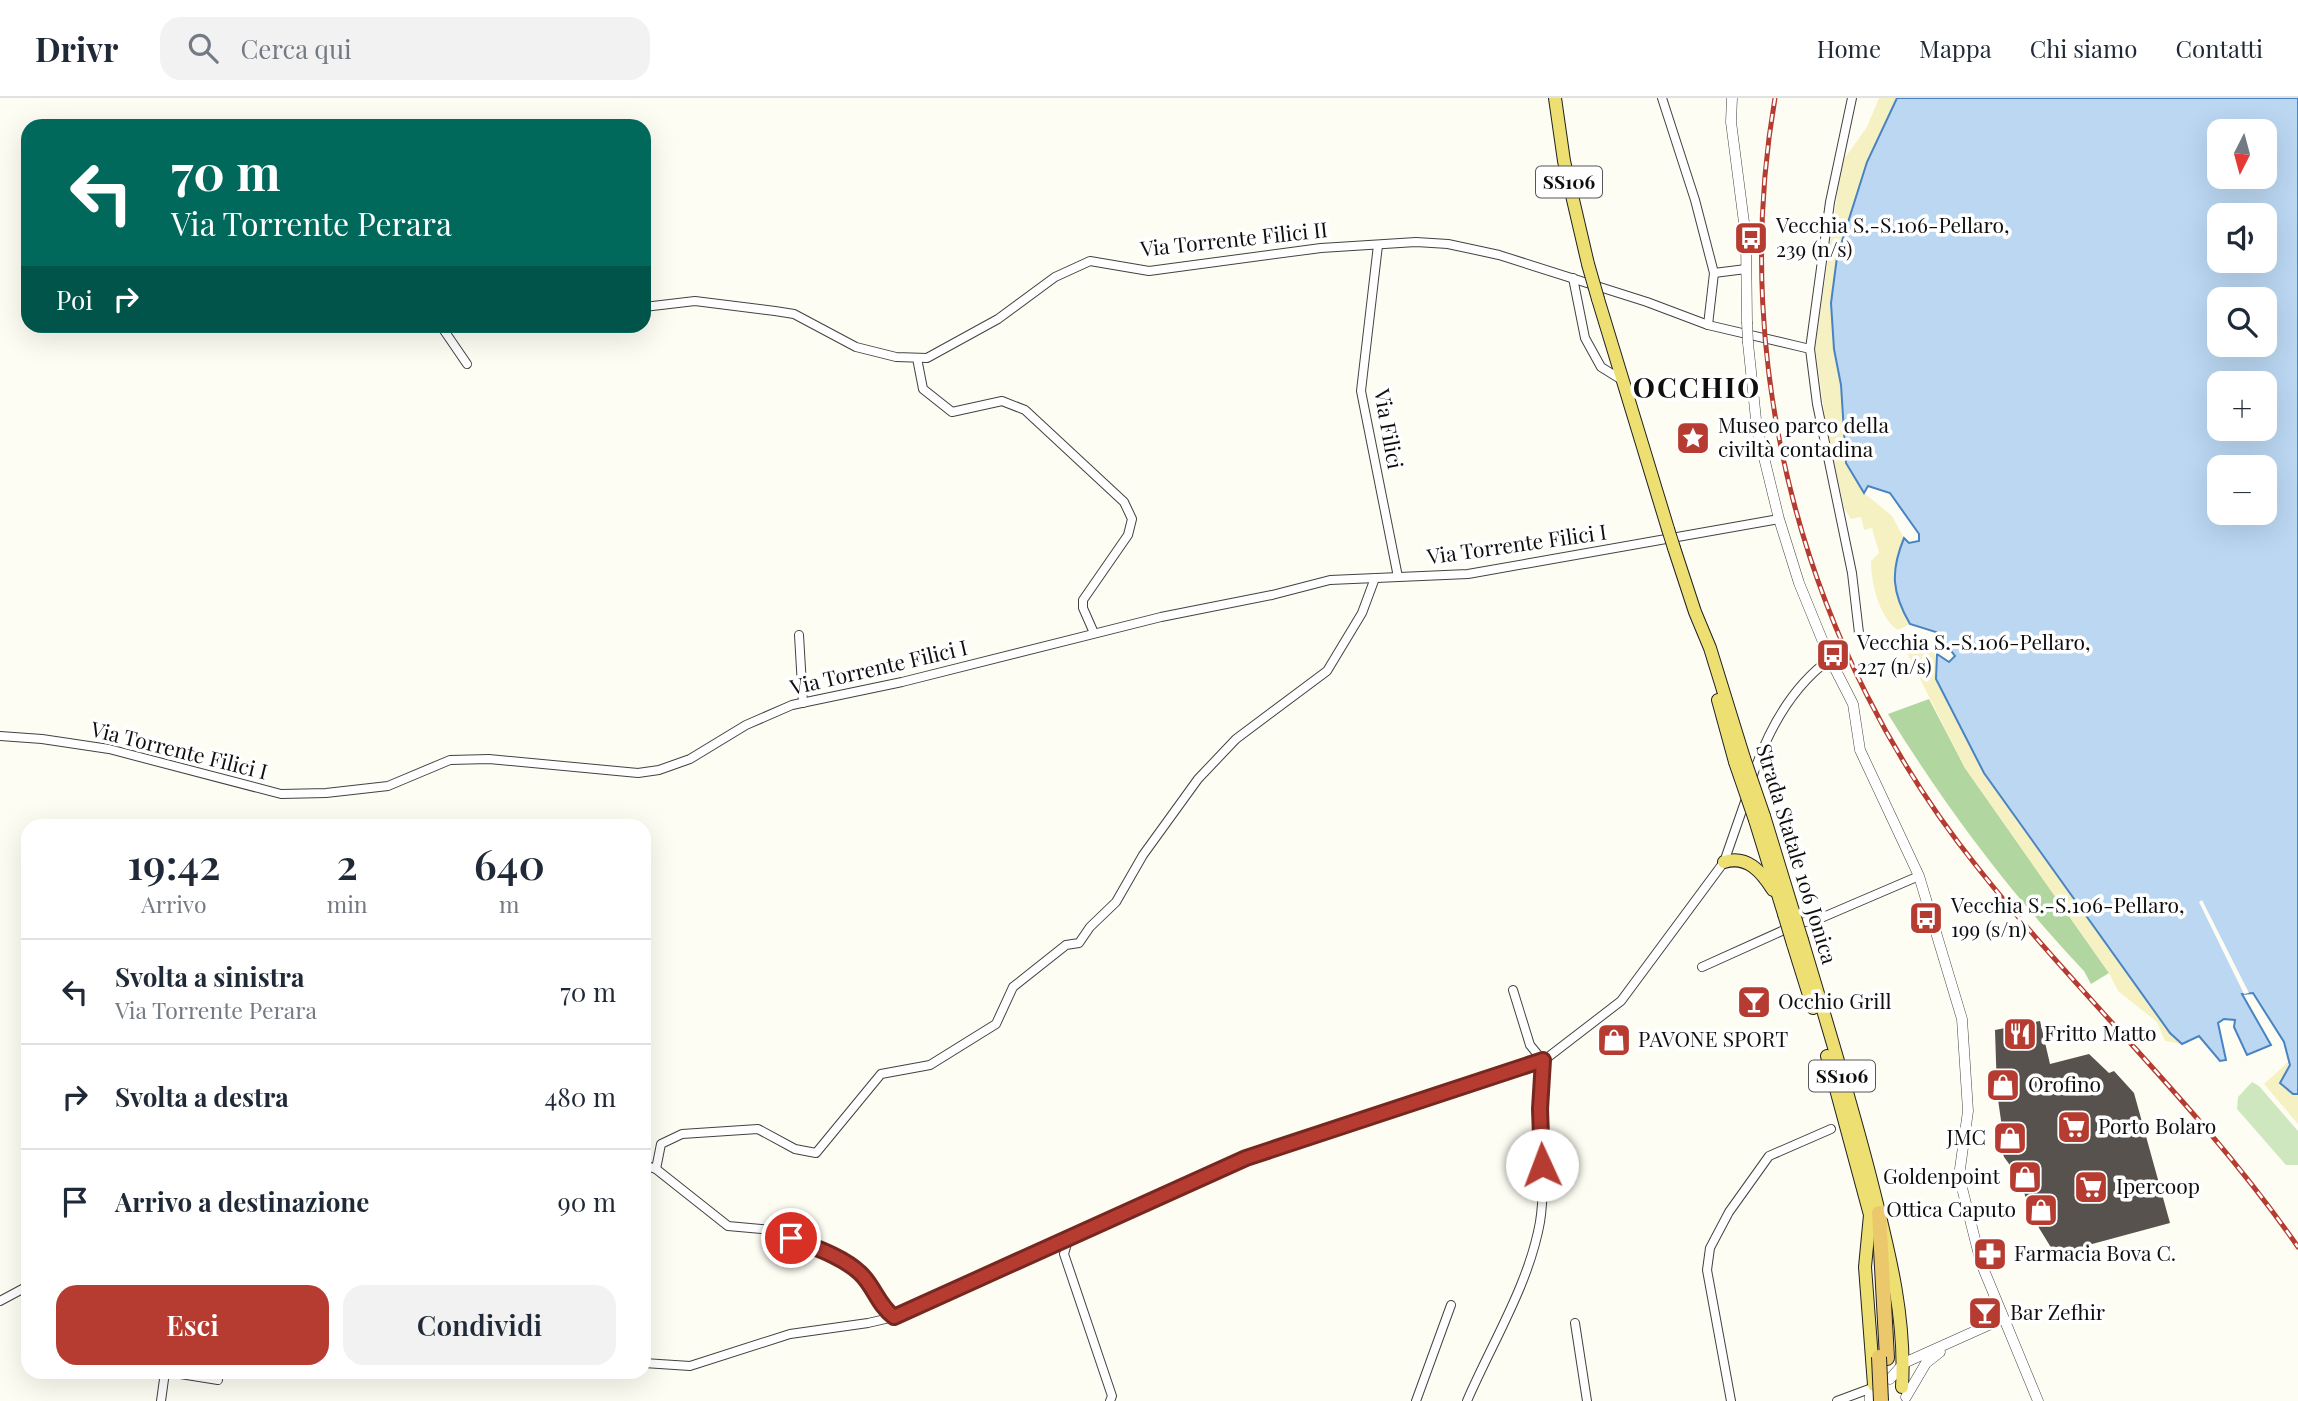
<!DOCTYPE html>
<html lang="it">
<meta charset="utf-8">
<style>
:root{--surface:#fff;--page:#f2f2f3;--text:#1f2937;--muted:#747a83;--line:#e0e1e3;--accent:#b63c31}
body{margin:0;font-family:"Playfair Display",serif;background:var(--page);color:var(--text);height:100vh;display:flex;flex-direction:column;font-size:26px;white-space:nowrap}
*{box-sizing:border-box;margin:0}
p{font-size:23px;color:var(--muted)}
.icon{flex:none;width:38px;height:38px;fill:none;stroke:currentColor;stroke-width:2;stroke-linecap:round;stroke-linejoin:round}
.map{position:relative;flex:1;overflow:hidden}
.panel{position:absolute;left:21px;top:721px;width:630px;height:560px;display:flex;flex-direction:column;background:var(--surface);border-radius:21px;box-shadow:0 7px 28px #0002}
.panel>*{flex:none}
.top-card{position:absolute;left:21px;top:21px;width:630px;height:214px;border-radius:21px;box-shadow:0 7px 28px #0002;background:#00695c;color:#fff;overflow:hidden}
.needle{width:46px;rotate:186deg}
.buttons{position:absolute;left:2207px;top:21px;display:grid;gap:14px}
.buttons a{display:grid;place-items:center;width:70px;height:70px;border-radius:14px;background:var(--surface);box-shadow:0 7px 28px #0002;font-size:35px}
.pin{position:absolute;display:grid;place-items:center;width:60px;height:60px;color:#fff;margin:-30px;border:4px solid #fff;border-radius:50%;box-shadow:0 2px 7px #0007}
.me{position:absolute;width:77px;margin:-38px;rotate:358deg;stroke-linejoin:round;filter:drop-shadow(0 0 5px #0008)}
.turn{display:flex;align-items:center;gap:24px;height:147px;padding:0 35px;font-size:32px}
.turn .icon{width:91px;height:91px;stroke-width:2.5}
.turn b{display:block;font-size:49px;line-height:60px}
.then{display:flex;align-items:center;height:66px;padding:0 35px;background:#0003;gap:14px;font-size:26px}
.eta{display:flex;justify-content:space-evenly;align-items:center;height:119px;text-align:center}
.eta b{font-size:42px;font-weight:600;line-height:49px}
.primary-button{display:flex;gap:14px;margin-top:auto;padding:14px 35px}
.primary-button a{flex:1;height:80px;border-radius:21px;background:var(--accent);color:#fff;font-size:28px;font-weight:600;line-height:80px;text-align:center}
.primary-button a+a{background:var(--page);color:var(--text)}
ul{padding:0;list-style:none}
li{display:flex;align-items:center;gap:21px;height:105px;padding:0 35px;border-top:2px solid var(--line)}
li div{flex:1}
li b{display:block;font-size:26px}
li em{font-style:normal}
header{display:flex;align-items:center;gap:42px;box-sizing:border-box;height:98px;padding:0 35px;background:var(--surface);border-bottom:2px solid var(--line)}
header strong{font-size:33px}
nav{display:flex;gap:38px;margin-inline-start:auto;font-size:24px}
.search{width:490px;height:63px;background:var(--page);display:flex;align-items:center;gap:18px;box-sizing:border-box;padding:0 24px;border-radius:21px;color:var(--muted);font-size:26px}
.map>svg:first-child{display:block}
</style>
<header>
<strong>Drivr</strong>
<div class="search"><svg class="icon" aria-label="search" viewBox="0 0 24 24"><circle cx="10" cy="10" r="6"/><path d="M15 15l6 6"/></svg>Cerca qui</div>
<nav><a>Home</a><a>Mappa</a><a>Chi siamo</a><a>Contatti</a></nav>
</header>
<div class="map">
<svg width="2298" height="1303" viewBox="0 0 2298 1303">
<rect width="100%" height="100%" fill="#fefdf3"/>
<polygon fill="#cee7be" points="2252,984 2259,988 2298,1033 2298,1067 2286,1067 2237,1011 2238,999"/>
<path fill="#b1d69f" d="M 1929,601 L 1965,670 L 2109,875 L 2091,886 L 2084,873 C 2009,794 1945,708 1888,616 Z"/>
<g fill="#f6f1c3">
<path d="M 1879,0 L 1897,0 L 1867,64 L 1837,159 L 1834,251 L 1841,287 L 1846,365 L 1864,395 L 1892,418 L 1904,440 C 1890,474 1892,495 1910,526 L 1898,532 C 1879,520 1871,484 1871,463 L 1879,455 L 1872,430 L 1864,432 L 1861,419 L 1851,421 L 1844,410 L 1826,327 L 1815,250 L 1842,64 L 1867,29 Z"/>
<polygon points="1917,546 1935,549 1936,581 2170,935 2182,946 2165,943 2157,924 2118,893 2109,875 1965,670 1905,551"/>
<polygon points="2289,963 2292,996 2298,996 2298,1026 2264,986"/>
</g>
<path fill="#bbd7f2" stroke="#4883c3" stroke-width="2" fill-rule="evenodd" d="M 1897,0 L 2298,0 L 2298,996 L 2293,996 L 2280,985 L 2290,967 L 2284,944 L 2253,895 L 2242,896 L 2271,947 L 2247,957 L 2234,929 L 2235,922 L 2224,921 L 2218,925 L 2226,962 L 2220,963 L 2199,938 L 2182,946 L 2170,935 L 1984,675 L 1936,581 L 1937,556 L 1949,564 L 1955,558 L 1936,534 L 1910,526 C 1892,495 1890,474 1904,440 L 1909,445 L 1919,443 L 1919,436 L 1890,395 L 1868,388 L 1864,395 L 1846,365 L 1841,287 L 1834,251 L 1831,205 L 1837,159 L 1867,64 ZM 2219,33 L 2264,33 L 2264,79 L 2219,79 ZM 2219,117 L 2264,117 L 2264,163 L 2219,163 ZM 2219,201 L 2264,201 L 2264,247 L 2219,247 ZM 2219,285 L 2264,285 L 2264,331 L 2219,331 ZM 2219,369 L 2264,369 L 2264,415 L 2219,415 Z"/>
<polygon fill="#fefdf3" points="2202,802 2249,895 2244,896 2199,804"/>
<polygon fill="#57524d" points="2040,923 2050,966 2089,956 2109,975 2114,973 2134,995 2170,1125 2055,1156 2039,1130 2015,1074 2004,1059 2002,1053 2004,1044 1997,994 1995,932"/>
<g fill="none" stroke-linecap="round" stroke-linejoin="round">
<g stroke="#424242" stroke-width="10">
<g id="minor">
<polyline points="1662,0 1695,102 1714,175 1746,171"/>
<polyline points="1852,0 1830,104 1810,251 1817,306 1852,475 1859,535"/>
<polyline points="1378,147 1361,293 1398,479"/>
<polyline points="1573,180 1585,240 1601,269 1622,282"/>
<polyline points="644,209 695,203 775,213 794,216 856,249 896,259 927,260 998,221 1055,179 1090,163 1149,173 1321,150 1416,144 1448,146 1499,157 1647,204 1708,227 1810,251"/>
<polyline points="1708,227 1714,175"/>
<polyline points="441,228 467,266"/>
<polyline points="917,260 923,291 952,314 1002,303 1025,312 1124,404 1132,421 1128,437 1083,502 1083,510 1094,535"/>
<polyline points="799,537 803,605"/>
<polyline points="0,638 42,641 109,651 281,696 326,695 388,688 450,662 489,661 638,675 659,672 690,661 746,627 792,607 902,584 1161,519 1272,497 1330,482 1468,476 1779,421"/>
<path d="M 1751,683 C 1766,636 1790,590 1830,561"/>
<polyline points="1801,825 1821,820 1919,778"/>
<polyline points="1702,869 1784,832"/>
<polyline points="644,1067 656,1071 728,1128 773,1132 827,1154 860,1175 884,1211 894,1219"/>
<polyline points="656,1071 661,1046 682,1036 758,1031 795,1051 816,1055 881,976 930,967 996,926 1013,889 1066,847 1079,845 1090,829 1116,804 1143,757 1198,681 1236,641 1327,573 1362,515 1375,480"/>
<polyline points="1068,1142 1064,1156 1112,1298 1110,1303"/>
<polyline points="0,1203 28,1188"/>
<polyline points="1575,1225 1587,1303"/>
<polyline points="644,1265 690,1268 790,1236 868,1225 894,1219 1246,1060 1543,963 1621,903 1724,764 1747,698"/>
<polyline points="168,1274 218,1282"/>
<polyline points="161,1303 165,1274"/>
<polyline points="1416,1303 1451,1207"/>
<path d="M 1467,1303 C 1492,1245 1529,1186 1540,1124 C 1546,1086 1540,1048 1540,1011 C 1540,995 1542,979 1543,963 L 1530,947 L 1513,892"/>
<polyline points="1731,1303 1707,1172 1710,1150 1729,1114 1769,1058 1831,1031"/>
<polyline points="1837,1303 1872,1290"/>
</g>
</g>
<g stroke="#424242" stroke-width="11">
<g id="tertiary">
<polyline points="1732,0 1731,24 1746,140 1747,224"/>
<polyline points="1748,245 1757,331 1779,421 1799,485 1830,561 1853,606 1860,652 1919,778 1962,921 1968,1013 1959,1078 1981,1165 2038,1303"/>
<polyline points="1890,1281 1904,1265 2002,1221"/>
<polyline points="1906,1299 1926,1265 1940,1254"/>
<polyline points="1870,1303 1870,1293 1878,1284"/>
</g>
</g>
<g stroke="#202020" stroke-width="14">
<g id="primary">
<polyline points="1555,0 1564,63 1588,166"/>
<polyline points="1598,201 1668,431"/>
<polyline points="1674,450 1695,514 1710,550 1744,660"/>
<polyline points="1718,602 1735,664"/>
<polyline points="1764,718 1793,813"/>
<polyline points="1755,722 1784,816"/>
<path d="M 1724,764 C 1747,757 1761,773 1773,792"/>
<path d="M 1802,842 C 1827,926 1853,1009 1874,1094 C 1890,1158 1906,1222 1902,1289"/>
<polyline points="1793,846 1813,910"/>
<polyline points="1827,958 1870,1117 1865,1169 1874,1287"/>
</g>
</g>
<g stroke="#202020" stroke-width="16">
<polyline id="trunk" points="1879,1115 1887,1260"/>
</g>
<use href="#minor" stroke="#fff" stroke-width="8"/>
<use href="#tertiary" stroke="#fff" stroke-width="10"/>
<use href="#primary" stroke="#eedf73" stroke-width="12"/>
<use href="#trunk" stroke="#ecc86c" stroke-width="14"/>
<g stroke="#b63c31" stroke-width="5">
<path id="rail" d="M 1775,0 C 1728,272 1806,556 1978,770 C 2081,900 2204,1013 2298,1149"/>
</g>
<use href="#rail" stroke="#fff" stroke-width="2.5" stroke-dasharray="8" stroke-linecap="butt"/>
<g stroke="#424242" stroke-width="11" stroke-linecap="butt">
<polyline id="tertiary-bridge" points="1747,224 1748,245"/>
</g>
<g stroke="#202020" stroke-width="14" stroke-linecap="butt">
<g id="primary-bridge">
<polyline points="1588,166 1598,201"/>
<polyline points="1668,431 1674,450"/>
<polyline points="1744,660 1764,718"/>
<polyline points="1735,664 1755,722"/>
<polyline points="1793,813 1802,842"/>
<polyline points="1784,816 1793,846"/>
</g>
</g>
<g stroke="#202020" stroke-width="16" stroke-linecap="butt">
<polyline id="trunk-bridge" points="1879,1259 1881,1303"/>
</g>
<use href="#tertiary-bridge" stroke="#fff" stroke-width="10"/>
<use href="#primary-bridge" stroke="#eedf73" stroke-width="12"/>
<use href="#trunk-bridge" stroke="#ecc86c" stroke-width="14"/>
</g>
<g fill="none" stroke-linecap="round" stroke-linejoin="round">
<g stroke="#762720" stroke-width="18">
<path id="route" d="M 791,1140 C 813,1149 842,1158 860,1175 C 874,1188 878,1207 894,1219 L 1246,1060 L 1543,962 L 1540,1011 L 1542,1067"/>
</g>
<use href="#route" stroke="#b63c31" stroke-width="12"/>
</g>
<defs>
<g id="bus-square" transform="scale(1.75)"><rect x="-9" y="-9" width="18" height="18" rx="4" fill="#b63c31" stroke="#fff"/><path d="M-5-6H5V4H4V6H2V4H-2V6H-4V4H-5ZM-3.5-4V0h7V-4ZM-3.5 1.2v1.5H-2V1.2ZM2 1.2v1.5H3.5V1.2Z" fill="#fff"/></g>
<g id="sight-square" transform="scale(1.75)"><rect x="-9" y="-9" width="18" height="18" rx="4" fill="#b63c31" stroke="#fff"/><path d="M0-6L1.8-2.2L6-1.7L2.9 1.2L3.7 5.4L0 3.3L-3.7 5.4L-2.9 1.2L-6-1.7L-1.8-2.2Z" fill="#fff"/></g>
<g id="bar-square" transform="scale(1.75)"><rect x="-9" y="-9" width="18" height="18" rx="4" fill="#b63c31" stroke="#fff"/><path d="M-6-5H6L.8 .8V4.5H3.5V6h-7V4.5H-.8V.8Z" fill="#fff"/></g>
<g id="restaurant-square" transform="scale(1.75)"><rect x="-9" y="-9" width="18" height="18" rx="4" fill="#b63c31" stroke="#fff"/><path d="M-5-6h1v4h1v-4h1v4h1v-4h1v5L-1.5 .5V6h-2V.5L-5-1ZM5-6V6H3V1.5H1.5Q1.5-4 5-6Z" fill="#fff"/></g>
<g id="shop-square" transform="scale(1.75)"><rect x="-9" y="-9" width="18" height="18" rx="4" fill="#b63c31" stroke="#fff"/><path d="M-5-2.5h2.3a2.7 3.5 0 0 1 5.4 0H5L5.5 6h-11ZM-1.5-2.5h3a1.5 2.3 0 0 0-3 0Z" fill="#fff"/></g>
<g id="supermarket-square" transform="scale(1.75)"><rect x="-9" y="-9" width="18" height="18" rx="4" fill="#b63c31" stroke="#fff"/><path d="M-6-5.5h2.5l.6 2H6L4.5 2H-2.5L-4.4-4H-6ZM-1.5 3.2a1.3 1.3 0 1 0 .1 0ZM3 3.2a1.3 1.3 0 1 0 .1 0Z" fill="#fff"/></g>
<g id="pharmacy-square" transform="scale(1.75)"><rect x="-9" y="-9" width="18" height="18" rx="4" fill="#b63c31" stroke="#fff"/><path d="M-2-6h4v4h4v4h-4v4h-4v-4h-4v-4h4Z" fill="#fff"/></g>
</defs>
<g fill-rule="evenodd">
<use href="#bus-square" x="1751" y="140"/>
<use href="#sight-square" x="1693" y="340"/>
<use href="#bus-square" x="1833" y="557"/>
<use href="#bus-square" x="1926" y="820"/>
<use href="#bar-square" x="1754" y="904"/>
<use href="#restaurant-square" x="2020" y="936"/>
<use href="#shop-square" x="1614" y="942"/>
<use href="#shop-square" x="2003" y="987"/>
<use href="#supermarket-square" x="2074" y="1029"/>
<use href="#shop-square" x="2010" y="1040"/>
<use href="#shop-square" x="2025" y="1079"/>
<use href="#supermarket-square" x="2091" y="1089"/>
<use href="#shop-square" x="2041" y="1112"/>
<use href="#pharmacy-square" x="1990" y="1156"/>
<use href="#bar-square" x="1985" y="1215"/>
</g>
<g text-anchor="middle" stroke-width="7" stroke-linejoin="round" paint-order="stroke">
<g fill="#fff" stroke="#575757" stroke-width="2">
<rect x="1536" y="68.5" width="66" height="31" rx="5"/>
<rect x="1809" y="962.5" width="66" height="31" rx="5"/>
</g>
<g font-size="19" font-weight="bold" fill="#0f0f0f">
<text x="1569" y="91">SS106</text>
<text x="1842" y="985">SS106</text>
</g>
<g font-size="21" fill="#0f0f0f" stroke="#fff" text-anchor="start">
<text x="1776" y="135">Vecchia S.-S.106-Pellaro,<tspan x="1776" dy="24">239 (n/s)</tspan></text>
<text x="1718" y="335">Museo parco della<tspan x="1718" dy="24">civiltà contadina</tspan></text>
<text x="1857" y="552">Vecchia S.-S.106-Pellaro,<tspan x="1857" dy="24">227 (n/s)</tspan></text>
<text x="1951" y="815">Vecchia S.-S.106-Pellaro,<tspan x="1951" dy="24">199 (s/n)</tspan></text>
<text x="1778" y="911">Occhio Grill</text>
<text x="2044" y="943">Fritto Matto</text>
<text x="1638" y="949">PAVONE SPORT</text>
<text x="2028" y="994">Orofino</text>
<text x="2098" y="1036">Porto Bolaro</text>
<text x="1986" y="1047" text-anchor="end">JMC</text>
<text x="2000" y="1086" text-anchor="end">Goldenpoint</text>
<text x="2116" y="1096">Ipercoop</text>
<text x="2016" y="1119" text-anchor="end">Ottica Caputo</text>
<text x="2014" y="1163">Farmacia Bova C.</text>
<text x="2010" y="1222">Bar Zefhir</text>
</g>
<g font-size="21" fill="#0f0f0f" stroke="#fff">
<text transform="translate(1234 142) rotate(-6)" y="7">Via Torrente Filici II</text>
<text transform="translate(1388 331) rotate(80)" y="7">Via Filici</text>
<text transform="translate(1517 447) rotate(-8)" y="7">Via Torrente Filici I</text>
<text transform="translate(879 570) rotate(-13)" y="7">Via Torrente Filici I</text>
<text transform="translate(179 653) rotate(14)" y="7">Via Torrente Filici I</text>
<text transform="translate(1796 756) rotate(73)" y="7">Strada Statale 106 Jonica</text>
</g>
<g font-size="28" font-weight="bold" letter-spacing="2" fill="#0f0f0f" stroke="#fff">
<text x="1697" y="300">OCCHIO</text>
</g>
</g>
</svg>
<div class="buttons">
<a><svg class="needle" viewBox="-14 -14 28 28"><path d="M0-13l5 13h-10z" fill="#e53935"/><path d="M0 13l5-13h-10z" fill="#747a83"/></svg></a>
<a><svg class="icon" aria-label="sound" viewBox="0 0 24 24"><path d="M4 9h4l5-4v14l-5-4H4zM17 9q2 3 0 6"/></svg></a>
<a><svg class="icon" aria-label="search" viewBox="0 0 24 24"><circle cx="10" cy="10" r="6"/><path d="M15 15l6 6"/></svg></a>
<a>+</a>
<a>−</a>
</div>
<div class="pin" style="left:791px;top:1140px;background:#d93025"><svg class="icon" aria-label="arrive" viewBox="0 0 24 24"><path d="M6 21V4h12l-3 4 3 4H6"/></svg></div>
<svg class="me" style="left:1542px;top:1067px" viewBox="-20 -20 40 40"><circle r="19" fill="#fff"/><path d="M0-13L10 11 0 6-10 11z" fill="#b63c31"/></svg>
<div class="top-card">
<div class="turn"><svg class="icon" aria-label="left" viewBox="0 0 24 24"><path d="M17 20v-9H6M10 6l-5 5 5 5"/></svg><div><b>70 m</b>Via Torrente Perara</div></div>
<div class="then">Poi<svg class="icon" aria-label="right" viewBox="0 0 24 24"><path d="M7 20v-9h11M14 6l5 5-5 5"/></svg></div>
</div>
<section class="panel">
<div class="eta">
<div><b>19:42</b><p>Arrivo</p></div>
<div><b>2</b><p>min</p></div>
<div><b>640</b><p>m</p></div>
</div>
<ul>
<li><svg class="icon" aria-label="left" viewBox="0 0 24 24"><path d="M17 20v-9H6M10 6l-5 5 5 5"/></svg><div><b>Svolta a sinistra</b><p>Via Torrente Perara</p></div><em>70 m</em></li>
<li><svg class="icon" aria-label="right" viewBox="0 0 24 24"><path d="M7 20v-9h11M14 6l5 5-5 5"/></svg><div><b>Svolta a destra</b></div><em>480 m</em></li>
<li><svg class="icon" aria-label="arrive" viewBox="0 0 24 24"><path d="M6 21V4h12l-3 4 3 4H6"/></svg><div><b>Arrivo a destinazione</b></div><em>90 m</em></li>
</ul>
<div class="primary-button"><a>Esci</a><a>Condividi</a></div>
</section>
</div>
